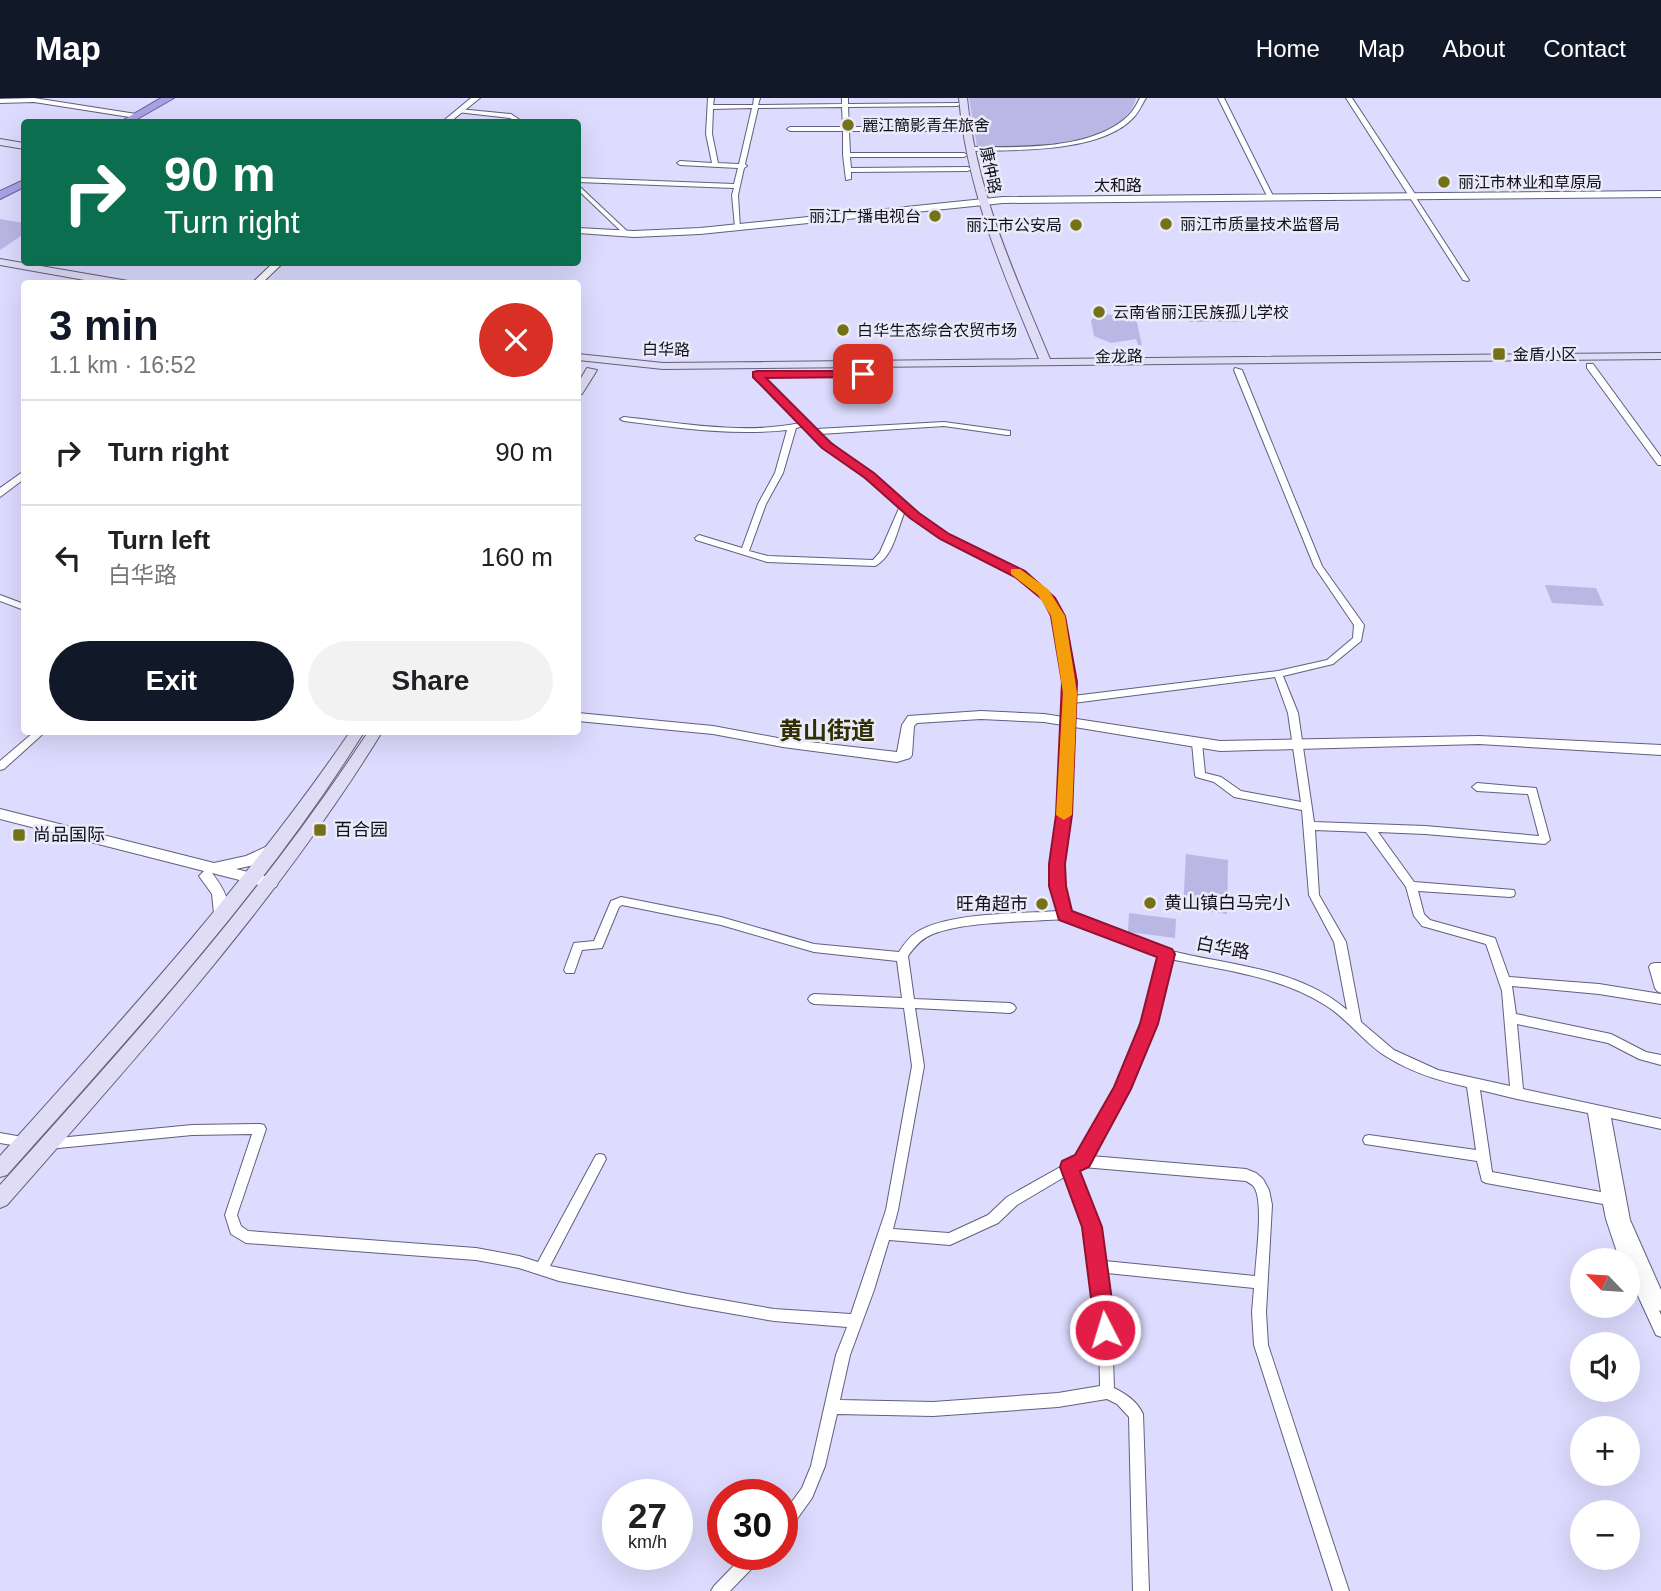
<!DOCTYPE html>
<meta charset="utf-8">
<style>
:root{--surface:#fff;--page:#f2f2f2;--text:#202124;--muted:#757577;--line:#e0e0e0;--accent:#111827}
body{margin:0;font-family:Arial,"Noto Sans SC",sans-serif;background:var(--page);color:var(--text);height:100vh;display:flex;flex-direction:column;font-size:26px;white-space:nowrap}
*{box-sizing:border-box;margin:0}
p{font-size:23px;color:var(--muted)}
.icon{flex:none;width:38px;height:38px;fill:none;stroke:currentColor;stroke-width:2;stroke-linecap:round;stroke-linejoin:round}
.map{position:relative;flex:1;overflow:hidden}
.drawer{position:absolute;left:21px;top:182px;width:560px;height:455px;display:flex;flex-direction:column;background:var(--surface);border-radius:7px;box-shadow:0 7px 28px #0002}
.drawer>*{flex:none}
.top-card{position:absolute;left:21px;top:21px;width:560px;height:147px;border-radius:7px;box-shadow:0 7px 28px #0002;background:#0b6e4f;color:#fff;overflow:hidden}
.needle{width:46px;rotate:295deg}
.buttons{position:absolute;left:1570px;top:1150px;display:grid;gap:14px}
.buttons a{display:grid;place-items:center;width:70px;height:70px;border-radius:50%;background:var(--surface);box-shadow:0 7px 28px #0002;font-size:35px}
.speed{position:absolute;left:602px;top:1381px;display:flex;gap:14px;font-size:35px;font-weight:700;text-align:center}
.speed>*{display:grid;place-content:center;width:91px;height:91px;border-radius:50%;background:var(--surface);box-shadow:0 7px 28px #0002;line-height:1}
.speed small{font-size:18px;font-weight:400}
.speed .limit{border:10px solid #d22;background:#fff;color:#111}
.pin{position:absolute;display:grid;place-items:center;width:60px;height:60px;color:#fff;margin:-30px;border-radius:14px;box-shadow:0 4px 10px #0006}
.me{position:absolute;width:77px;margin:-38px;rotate:355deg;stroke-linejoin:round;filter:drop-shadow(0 0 5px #0008)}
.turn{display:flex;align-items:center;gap:24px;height:147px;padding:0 28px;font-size:32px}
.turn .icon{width:91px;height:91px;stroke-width:2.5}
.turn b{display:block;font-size:49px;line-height:60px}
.round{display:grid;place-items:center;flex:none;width:74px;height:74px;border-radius:37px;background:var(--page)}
.head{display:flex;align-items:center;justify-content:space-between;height:119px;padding:0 28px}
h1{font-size:42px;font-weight:700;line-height:52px;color:var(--accent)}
.action{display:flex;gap:14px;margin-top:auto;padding:14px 28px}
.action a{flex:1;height:80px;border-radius:42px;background:var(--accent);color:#fff;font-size:28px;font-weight:700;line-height:80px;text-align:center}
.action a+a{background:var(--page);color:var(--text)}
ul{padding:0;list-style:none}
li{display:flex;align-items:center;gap:21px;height:105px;padding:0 28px;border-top:2px solid var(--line)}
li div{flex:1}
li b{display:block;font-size:26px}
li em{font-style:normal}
header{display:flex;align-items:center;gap:42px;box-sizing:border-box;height:98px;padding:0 35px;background:var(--accent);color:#fff}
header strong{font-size:33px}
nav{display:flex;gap:38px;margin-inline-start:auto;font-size:24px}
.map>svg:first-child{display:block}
</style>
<header>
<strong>Map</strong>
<nav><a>Home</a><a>Map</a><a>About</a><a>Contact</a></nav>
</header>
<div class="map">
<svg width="1661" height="1493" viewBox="0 0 1661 1493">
<rect width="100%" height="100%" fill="#dddbfe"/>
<g fill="#bbb7e4">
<path d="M 969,0 L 1136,0 C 1125,50 1017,49 977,49 Z"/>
<polygon points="0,121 24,125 24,136 0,152"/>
<polygon points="1186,209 1239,209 1244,224 1190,224"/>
<polygon points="1130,212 1134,212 1142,247 1138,247 1136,241 1111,245 1094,238 1091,223 1094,219 1105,216 1131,220"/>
<polygon points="1545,487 1596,490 1604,508 1552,505"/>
<polygon points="1186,756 1228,762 1227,816 1183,810"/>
<polygon points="1129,815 1176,821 1175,840 1128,834"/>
</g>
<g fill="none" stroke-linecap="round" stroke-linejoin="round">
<g stroke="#625f7d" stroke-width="2">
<g id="minor">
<polygon points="34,0 136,16 139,18 136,20 34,4 0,5 0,1"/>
<path d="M 708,0 L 714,0 L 713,7 L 753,7 L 754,0 L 760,0 L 758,7 L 842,6 L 842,0 L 848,0 L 848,6 L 959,5 L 959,7 L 957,8 L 848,9 L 849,29 L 960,29 L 963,31 L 960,33 L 849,33 L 850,55 L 964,55 L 967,57 L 964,59 L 850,59 L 851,70 L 968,69 L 971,71 L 968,73 L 851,74 L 851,81 L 846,82 L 843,57 L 843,33 L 790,33 L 787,31 L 790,29 L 843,29 L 842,9 L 758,10 L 745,66 L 747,68 L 744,70 L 738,97 L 740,130 L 735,129 L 732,97 L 734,90 L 578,84 L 578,80 L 734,86 L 738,70 L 680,67 L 677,65 L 680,63 L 712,65 L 706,36 ZM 752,10 L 739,66 L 718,65 L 712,36 L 713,11 Z"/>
<path d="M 1140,0 L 1146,0 C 1142,6 1139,14 1134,19 C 1102,55 1015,52 970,53 L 967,51 L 970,49 C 1017,49 1091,53 1128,18 C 1133,13 1137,6 1140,0 Z"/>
<polygon points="1218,0 1224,0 1274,100 1273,101 1268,100"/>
<polygon points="1346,0 1352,0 1417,99 1416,100 1469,182 1468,183 1463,182"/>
<polygon points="459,11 511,16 523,24 517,24 510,20 457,14 456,13"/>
<polygon points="578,87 629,135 629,137 625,137 578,92"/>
<polygon points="1587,266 1593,266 1661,359 1661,367 1658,367 1587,270"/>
<path d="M 1235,270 L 1242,272 L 1322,468 L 1364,527 L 1361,543 L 1333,566 L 1283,578 L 1298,615 L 1314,724 L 1425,728 L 1539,738 L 1528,696 L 1477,693 L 1472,689 L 1477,685 L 1536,690 L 1550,742 L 1545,746 L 1425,736 L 1378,734 L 1414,784 L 1514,792 L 1515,795 L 1514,798 L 1510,799 L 1418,793 L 1424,816 L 1430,822 L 1495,840 L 1509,879 L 1599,886 L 1661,896 L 1661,906 L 1599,896 L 1512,888 L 1516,916 L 1611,936 L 1646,954 L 1661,957 L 1661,967 L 1639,961 L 1608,945 L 1517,926 L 1523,991 L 1661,1021 L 1661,1031 L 1611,1020 L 1630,1122 L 1661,1192 L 1661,1213 L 1659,1212 L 1661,1217 L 1661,1239 L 1656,1237 L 1628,1176 L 1628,1162 L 1621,1162 L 1618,1157 L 1606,1121 L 1603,1106 L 1486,1085 L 1482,1083 L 1477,1063 L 1365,1046 L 1363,1042 L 1365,1038 L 1369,1037 L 1476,1052 L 1467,989 C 1439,983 1411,974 1387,959 C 1364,945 1348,921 1325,907 C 1280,878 1222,872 1170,861 C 1153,931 1128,996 1091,1058 L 1246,1071 L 1256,1075 L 1263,1081 L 1269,1092 L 1272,1107 L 1266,1214 L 1268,1247 L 1349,1493 L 1333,1493 L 1254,1247 L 1252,1214 L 1254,1190 L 1107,1175 L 1112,1232 L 1114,1290 C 1126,1296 1137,1303 1143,1316 L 1149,1493 L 1133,1493 L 1129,1319 L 1117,1306 L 1107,1301 L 1058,1309 L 933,1318 L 837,1316 L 825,1368 L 812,1400 L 787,1435 L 782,1437 L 782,1417 L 802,1390 L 811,1368 L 836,1257 L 847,1229 L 774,1223 L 688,1208 L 559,1183 L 519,1170 L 476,1162 L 246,1145 L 231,1136 L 225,1117 L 252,1036 L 192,1037 L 48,1051 L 44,1050 L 42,1046 L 44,1042 L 48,1041 L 192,1027 L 260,1026 L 264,1027 L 266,1031 L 237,1117 L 241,1128 L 248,1133 L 476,1150 L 519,1158 L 538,1164 L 596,1057 L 600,1056 L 604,1057 L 606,1061 L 550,1168 L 688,1196 L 774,1211 L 851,1216 L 886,1112 L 912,968 L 904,910 L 814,906 L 810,904 L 808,901 L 810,898 L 814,896 L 902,900 L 897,863 L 814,854 L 721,827 L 622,807 L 619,809 L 602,850 L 582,852 L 574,875 L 566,875 L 564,872 L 574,845 L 594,843 L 611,803 L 621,799 L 721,819 L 814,846 L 899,854 C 904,846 909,839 917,834 C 949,814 1020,816 1059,813 L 1053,788 L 1052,766 L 1059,717 L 1064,584 L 1053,518 L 1048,507 L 1033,490 L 1017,478 L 941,440 L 905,413 C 897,431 894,458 875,468 L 767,464 L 696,442 L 695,440 L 699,437 L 742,450 L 758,406 L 775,375 L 787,332 C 733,338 678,330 624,323 L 620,321 L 624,319 C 681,325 743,337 800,325 L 753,279 L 753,275 L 759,275 L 816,331 L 944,324 L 1010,333 L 1010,337 L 1007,337 L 944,328 L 820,336 L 918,415 L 947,436 L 1023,474 L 1039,486 L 1055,504 L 1063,518 L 1074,584 L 1073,598 L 1278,573 L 1327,562 L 1353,540 L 1354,527 L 1314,468 L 1234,272 ZM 804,328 C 832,356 868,381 900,408 L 880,454 L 873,462 L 768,458 L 749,453 L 766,406 L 783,375 L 796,330 ZM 1275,579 L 1288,615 L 1301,704 L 1241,693 L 1221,679 L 1205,675 L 1202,645 L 1197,642 L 1192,645 L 1195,677 L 1196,679 L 1214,684 L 1234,699 L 1302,712 L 1309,797 L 1334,844 L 1347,912 C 1295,867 1223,868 1160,850 C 1130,841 1099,826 1070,814 L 1063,788 L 1062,766 L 1069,717 L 1073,605 ZM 1315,732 L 1366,734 L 1406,789 L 1414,818 L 1422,828 L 1486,846 L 1502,893 L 1510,988 L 1438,972 L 1394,952 L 1361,924 L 1346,844 L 1319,797 ZM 1064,821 L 1160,859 L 1145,912 L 1127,963 L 1106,1008 L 1078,1059 L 1007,1099 L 988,1117 L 949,1135 L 893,1131 L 898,1112 L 924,968 L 915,910 L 1010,915 L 1014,913 L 1016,910 L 1014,907 L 1010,905 L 914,901 L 908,858 C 915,848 922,840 933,836 C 966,823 1027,824 1064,821 ZM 1480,992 L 1517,1001 L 1588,1015 L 1601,1094 L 1492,1074 ZM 1083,1069 L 1246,1083 C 1249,1085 1252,1086 1254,1089 C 1264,1103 1256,1159 1255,1178 L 1105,1163 L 1096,1123 L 1077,1072 ZM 1066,1078 C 1073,1094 1079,1109 1084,1125 C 1099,1177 1099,1234 1100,1288 L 1058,1295 L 933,1304 L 840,1302 L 850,1257 L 874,1192 L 889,1142 L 950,1147 L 998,1125 L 1017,1107 Z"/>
<polygon points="0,497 24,506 24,512 0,503"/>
<polygon points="34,634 45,634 4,671 0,672 0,663"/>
<polygon points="1655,865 1661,865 1661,895 1657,893 1655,890 1649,869 1651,866"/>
<polygon points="0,1035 28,1040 30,1044 28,1048 24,1049 0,1045"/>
<polygon points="745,1456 764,1456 761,1461 730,1493 711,1493 714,1488"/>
</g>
</g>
<g stroke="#625f7d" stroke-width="2">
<g id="tertiary">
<polygon points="471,0 480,0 450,24 442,24"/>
<polygon points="1661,93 1661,99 1003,105 700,136 634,139 578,135 578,130 634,133 700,130 1003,99"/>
<polygon points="274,164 284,164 261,186 251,186"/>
<polygon points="24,373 24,381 0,399 0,390"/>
<polygon points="981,613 1044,616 1220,643 1479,638 1661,647 1661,657 1479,646 1220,653 1044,624 981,621 917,625 914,628 912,657 910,660 897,664 783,649 713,636 578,623 578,615 713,628 783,641 897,654 902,627 908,618"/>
<path d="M 0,711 L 214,765 L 246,758 L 272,746 L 279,751 L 277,755 L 254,767 L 236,771 L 276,781 L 278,785 L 276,789 L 271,790 L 212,775 C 224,791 233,805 225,825 L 215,825 L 212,796 L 199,778 L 204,773 L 0,721 Z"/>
</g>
</g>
<g stroke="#625f7d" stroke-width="2">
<g id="secondary">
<path d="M 959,0 L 967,0 C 976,93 1014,175 1050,261 L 1661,255 L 1661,261 L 663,271 L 578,262 L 578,256 L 663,265 L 1039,261 C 1003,175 967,93 959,0 Z"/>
<polygon points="0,41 24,45 24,51 0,47"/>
<polygon points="0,161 128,183 133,186 107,186 0,167"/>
<polygon points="587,270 597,272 582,296 578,297 578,285"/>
<path d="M 350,634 L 364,634 C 264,795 132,936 7,1077 L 0,1079 L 0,1058 C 123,921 246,786 350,634 Z"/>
<path d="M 368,634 L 382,634 C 276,806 140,955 7,1107 L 0,1110 L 0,1087 C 130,942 261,798 368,634 Z"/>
</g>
</g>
<g stroke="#68609a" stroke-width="2">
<g id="trunk">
<polygon points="161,0 174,0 132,24 120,24"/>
<polygon points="24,82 24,89 0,101 0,93"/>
</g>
</g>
<use href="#minor" fill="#fff" fill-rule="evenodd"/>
<use href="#tertiary" fill="#fff" fill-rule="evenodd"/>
<use href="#secondary" fill="#e0dcf5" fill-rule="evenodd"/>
<use href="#trunk" fill="#aba2e4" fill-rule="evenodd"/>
</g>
<polygon fill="#e11d48" stroke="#92132f" stroke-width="2" points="757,273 867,273 867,278 863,279 766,280 831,345 874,375 919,415 949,436 1025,473 1055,500 1065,518 1077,584 1072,717 1065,766 1066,788 1072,813 1172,851 1175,856 1158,926 1131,991 1089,1069 1080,1073 1102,1129 1116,1232 1113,1239 1105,1242 1098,1239 1095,1232 1082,1129 1060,1069 1062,1063 1075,1057 1114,989 1140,926 1157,859 1059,822 1049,788 1049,766 1056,717 1062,584 1051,518 1043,502 1015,479 940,441 910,420 865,380 822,350 753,279 753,274"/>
<polygon fill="#f59e0b" points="1011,471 1020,471 1048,491 1065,518 1077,595 1072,717 1064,722 1056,717 1063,595 1051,518 1038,497 1011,476"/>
<g fill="#737216" stroke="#ebeaf9" stroke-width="2.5">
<circle cx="848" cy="27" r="7"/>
<circle cx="1444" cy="84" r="7"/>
<circle cx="935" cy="118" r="7"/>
<circle cx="1166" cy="126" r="7"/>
<circle cx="1076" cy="127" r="7"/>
<circle cx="1099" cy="214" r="7"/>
<circle cx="843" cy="232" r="7"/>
<rect x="1492" y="249" width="14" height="14" rx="3.5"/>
<rect x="313" y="725" width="14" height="14" rx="3.5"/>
<rect x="12" y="730" width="14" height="14" rx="3.5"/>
<circle cx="1150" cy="805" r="7"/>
<circle cx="1042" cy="806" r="7"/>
</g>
<g text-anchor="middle" stroke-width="5" stroke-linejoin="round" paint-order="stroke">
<g font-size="16" fill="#12111d" stroke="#ebeaf9" text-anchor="start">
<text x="862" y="33">麗江簡影青年旅舍</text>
<text x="1458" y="90">丽江市林业和草原局</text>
<text x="921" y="124" text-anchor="end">丽江广播电视台</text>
<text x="1180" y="132">丽江市质量技术监督局</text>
<text x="1062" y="133" text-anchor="end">丽江市公安局</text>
<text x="1113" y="220">云南省丽江民族孤儿学校</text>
<text x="857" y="238">白华生态综合农贸市场</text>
<text x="1513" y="262">金盾小区</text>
</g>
<g font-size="16" fill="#12111d" stroke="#ebeaf9">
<text transform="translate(991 72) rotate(78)" y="6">康仲路</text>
<text x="1118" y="93">太和路</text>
<text transform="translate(666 251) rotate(1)" y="6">白华路</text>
<text transform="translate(1119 258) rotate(-1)" y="6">金龙路</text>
</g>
<g font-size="18" fill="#12111d" stroke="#ebeaf9" text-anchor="start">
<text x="334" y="738">百合园</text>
<text x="33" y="743">尚品国际</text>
<text x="1164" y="811">黄山镇白马完小</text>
<text x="1028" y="812" text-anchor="end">旺角超市</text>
</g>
<g font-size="18" fill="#12111d" stroke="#ebeaf9">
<text transform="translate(1223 850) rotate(11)" y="6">白华路</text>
</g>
<g font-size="24" font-weight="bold" fill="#2f2e04" stroke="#ebeaf9">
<text x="827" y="641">黄山街道</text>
</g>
</g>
</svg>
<div class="buttons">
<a><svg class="needle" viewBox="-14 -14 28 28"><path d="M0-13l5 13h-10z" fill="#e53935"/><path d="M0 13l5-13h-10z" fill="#757577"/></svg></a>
<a><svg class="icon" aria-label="sound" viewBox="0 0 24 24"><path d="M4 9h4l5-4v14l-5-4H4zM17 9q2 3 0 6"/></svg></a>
<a>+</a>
<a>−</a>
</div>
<div class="speed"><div>27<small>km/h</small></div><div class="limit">30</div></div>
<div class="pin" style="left:863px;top:276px;background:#d93025"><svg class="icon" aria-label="arrive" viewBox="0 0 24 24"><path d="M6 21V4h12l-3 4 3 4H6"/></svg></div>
<svg class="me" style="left:1105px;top:1232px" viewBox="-20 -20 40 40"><circle r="17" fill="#e11d48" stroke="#fff" stroke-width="3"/><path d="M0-11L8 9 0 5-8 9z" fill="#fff"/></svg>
<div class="top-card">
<div class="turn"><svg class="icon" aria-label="right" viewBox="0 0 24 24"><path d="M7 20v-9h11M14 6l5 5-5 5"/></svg><div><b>90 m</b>Turn right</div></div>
</div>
<section class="drawer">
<div class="head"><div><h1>3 min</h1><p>1.1 km · 16:52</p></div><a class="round" style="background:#d93025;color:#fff"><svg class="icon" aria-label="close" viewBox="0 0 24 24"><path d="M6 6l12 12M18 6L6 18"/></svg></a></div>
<ul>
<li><svg class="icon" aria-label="right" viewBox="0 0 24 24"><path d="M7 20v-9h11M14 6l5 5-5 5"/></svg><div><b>Turn right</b></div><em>90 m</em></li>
<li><svg class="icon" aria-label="left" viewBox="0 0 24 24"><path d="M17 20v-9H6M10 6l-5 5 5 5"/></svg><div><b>Turn left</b><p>白华路</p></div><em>160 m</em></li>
</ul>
<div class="action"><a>Exit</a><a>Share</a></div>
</section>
</div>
